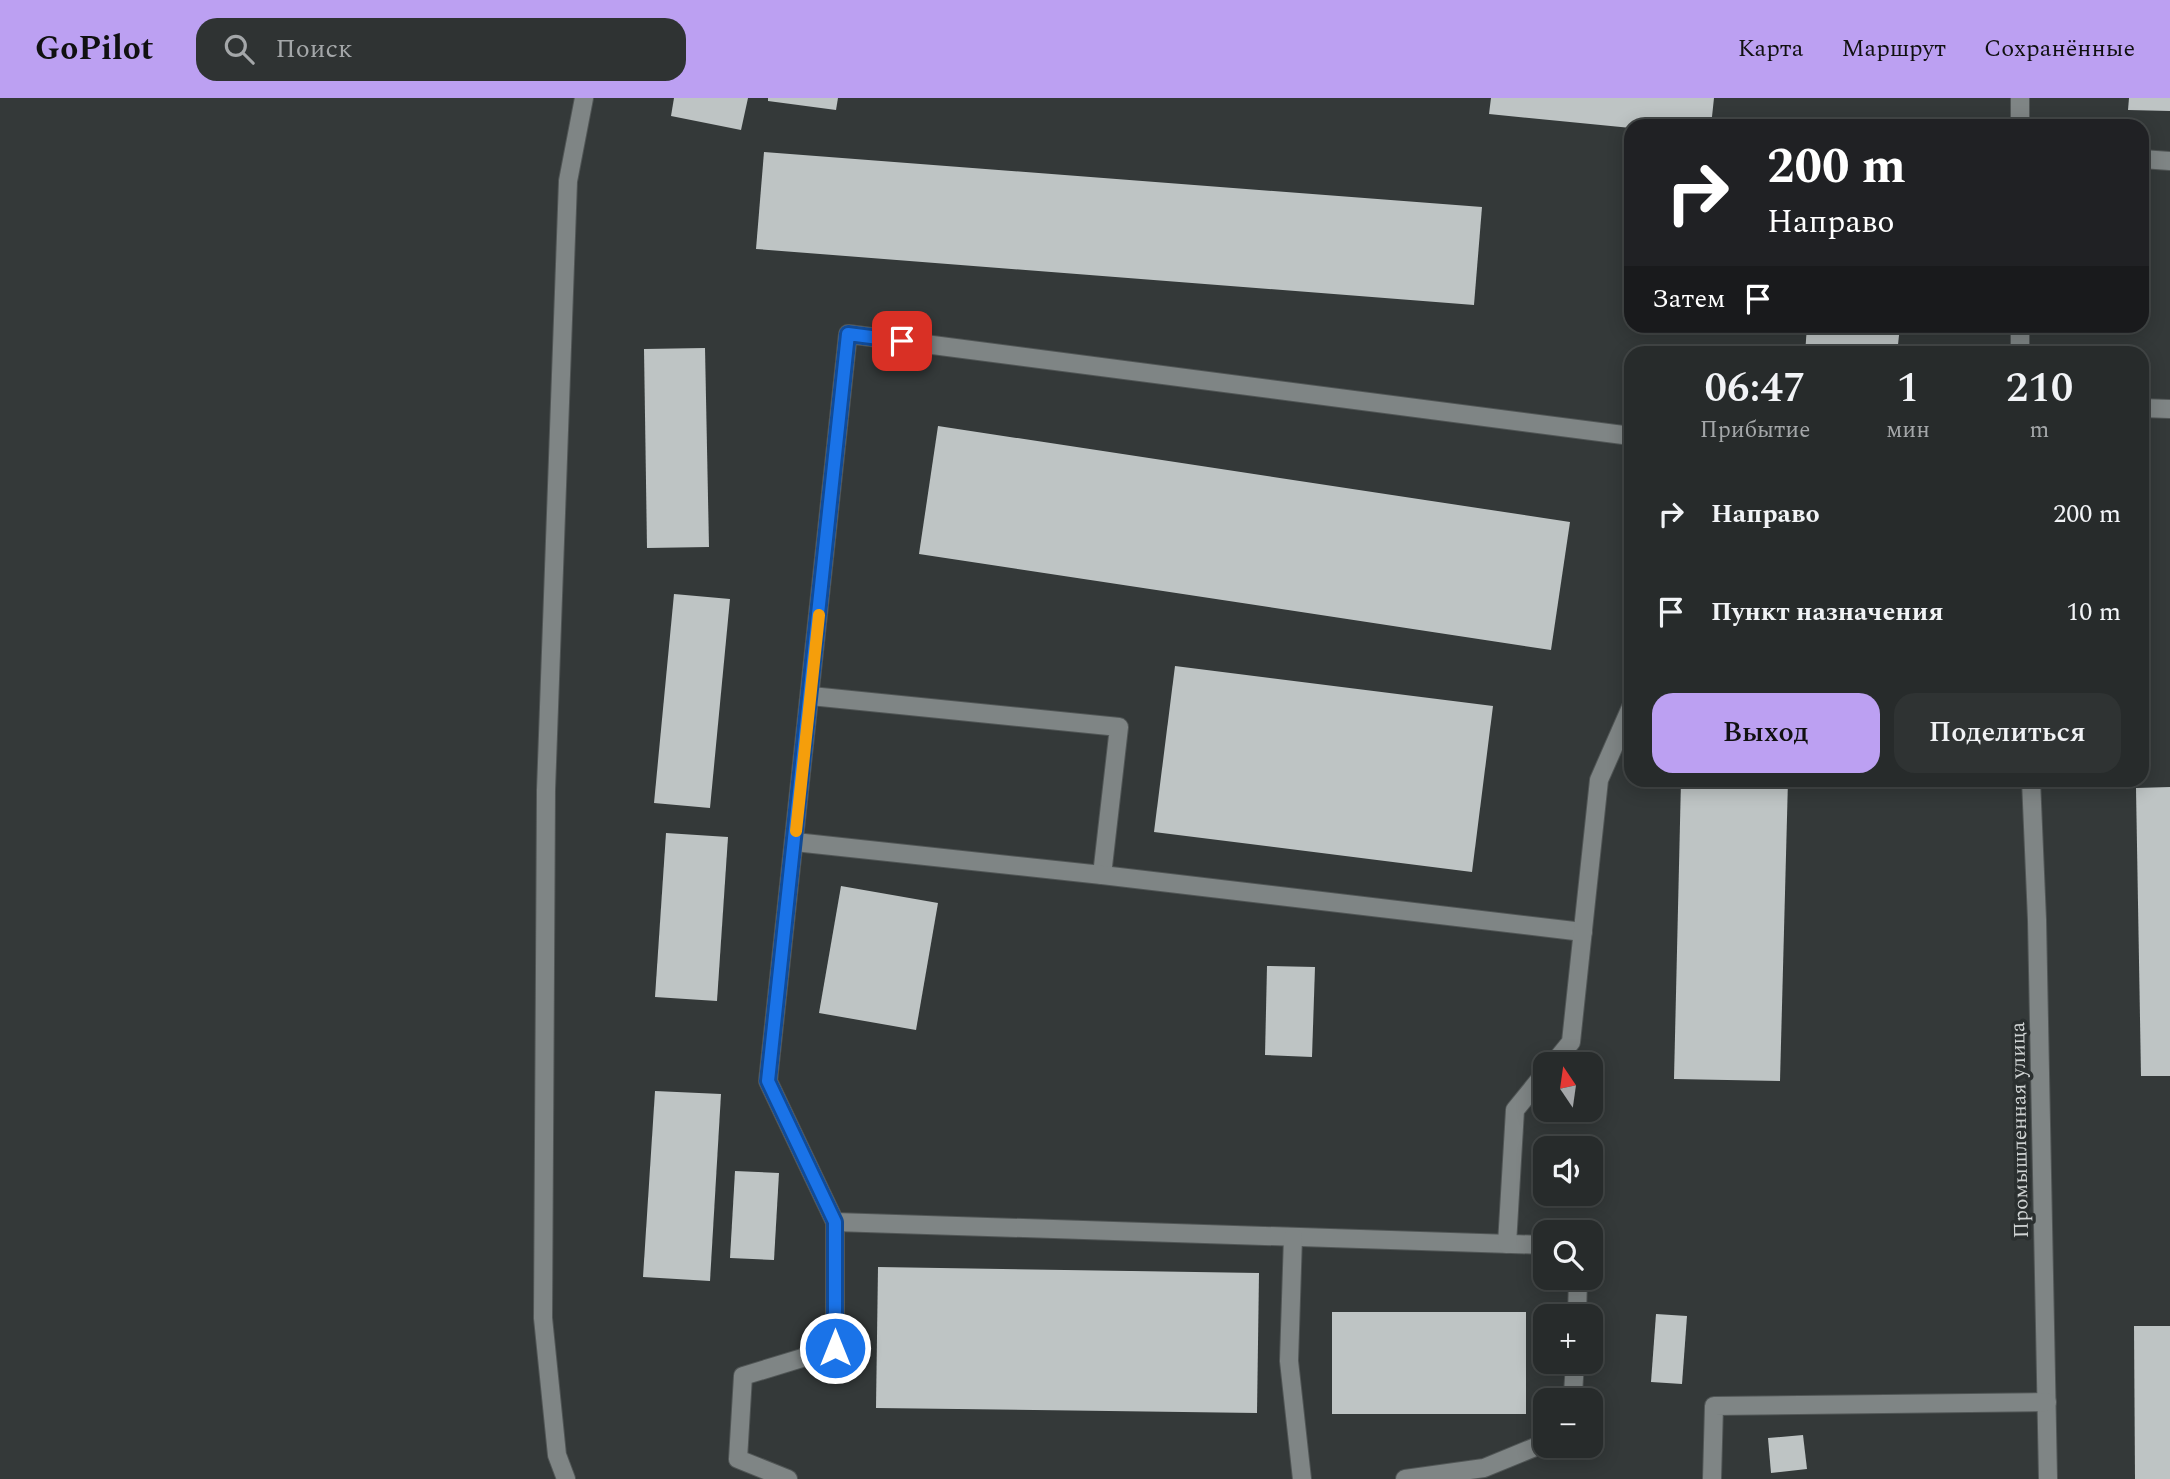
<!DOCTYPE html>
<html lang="ru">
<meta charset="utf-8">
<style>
:root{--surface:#272b2b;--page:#2f3333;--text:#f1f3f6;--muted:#a4a7a9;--line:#434747;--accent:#bca0f2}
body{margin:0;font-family:Spectral,serif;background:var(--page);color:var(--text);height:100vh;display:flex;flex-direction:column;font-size:26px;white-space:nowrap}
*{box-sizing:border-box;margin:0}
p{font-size:23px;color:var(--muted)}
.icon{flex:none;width:38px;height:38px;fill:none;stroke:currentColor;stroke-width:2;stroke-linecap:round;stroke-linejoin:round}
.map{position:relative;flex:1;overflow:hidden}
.details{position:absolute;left:1624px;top:248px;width:525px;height:441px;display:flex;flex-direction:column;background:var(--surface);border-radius:21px;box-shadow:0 4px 18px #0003,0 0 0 2px var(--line)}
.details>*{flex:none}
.banner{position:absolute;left:1624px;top:21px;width:525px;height:214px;border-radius:21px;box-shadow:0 4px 18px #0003,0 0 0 2px var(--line);background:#202124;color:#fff;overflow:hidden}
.needle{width:46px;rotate:347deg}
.controls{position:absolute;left:1533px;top:954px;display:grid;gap:14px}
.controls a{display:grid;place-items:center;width:70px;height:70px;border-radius:14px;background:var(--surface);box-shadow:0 4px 18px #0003,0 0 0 2px var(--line);font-size:35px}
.pin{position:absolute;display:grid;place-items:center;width:60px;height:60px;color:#fff;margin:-30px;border-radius:14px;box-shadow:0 4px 10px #0006}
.me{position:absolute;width:77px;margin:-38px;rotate:0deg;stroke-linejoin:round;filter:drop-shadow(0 0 5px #0008)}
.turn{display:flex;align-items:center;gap:24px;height:147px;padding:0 28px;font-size:32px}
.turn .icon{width:91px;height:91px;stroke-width:2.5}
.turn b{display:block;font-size:49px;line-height:60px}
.then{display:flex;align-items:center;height:66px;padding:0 28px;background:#0003;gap:14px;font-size:26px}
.eta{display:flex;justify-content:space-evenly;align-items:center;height:119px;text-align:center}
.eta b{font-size:42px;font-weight:600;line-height:49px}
.primary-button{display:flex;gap:14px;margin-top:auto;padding:14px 28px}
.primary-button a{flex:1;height:80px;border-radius:21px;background:var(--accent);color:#111;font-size:28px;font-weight:600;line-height:80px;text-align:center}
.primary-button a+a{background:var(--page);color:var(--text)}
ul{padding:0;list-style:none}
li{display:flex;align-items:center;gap:21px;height:98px;padding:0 28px}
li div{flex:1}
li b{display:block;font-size:26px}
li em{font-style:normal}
header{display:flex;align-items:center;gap:42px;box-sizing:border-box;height:98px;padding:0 35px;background:var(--accent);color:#111}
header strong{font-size:33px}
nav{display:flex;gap:38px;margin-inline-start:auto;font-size:24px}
.search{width:490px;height:63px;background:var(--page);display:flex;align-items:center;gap:18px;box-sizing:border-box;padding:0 24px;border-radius:21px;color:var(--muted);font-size:26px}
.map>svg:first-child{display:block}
</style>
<header>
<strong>GoPilot</strong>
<div class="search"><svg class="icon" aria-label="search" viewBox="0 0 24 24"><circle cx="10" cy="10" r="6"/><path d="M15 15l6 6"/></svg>Поиск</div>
<nav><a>Карта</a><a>Маршрут</a><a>Сохранённые</a></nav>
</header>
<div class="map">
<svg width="2170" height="1381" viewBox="0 0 2170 1381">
<rect width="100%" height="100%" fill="#343939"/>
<g fill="#bec4c4">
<polygon points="674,0 748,0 741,32 671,18"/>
<polygon points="768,0 838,0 836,12 768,3"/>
<polygon points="1491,0 1714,0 1711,28 1631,28 1631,30 1489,16"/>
<polygon points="2129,0 2170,0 2170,13 2128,12"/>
<polygon points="764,54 1482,109 1474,207 756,151"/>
<polygon points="1807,228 1900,228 1897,256 1805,256"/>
<polygon points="705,250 709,449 647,450 644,251"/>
<polygon points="938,328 1570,424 1551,552 919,456"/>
<polygon points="674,496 730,501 710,710 654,705"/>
<polygon points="1175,568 1493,608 1472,774 1154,734"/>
<polygon points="1681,682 1788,682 1780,983 1674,981"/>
<polygon points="2170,689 2170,978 2141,978 2136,690"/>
<polygon points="666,735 728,739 717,903 655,899"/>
<polygon points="841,788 938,805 916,932 819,915"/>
<polygon points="1267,868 1315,869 1312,959 1265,957"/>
<polygon points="655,993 721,996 710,1183 643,1179"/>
<polygon points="735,1073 779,1075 774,1162 730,1160"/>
<polygon points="878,1169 1259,1175 1257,1315 876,1310"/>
<rect x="1332" y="1214" width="194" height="102"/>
<polygon points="1656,1216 1687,1218 1682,1286 1651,1284"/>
<polygon points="2134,1228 2170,1228 2170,1381 2135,1381"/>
<polygon points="1803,1337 1807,1371 1771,1375 1768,1340"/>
</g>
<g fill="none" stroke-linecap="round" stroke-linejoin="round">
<g stroke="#515656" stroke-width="20">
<g id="service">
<polyline points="2020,0 2020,28"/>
<polyline points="2142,61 2170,63"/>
<polyline points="2020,228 2020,256"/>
<polyline points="2142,310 2170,311"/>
<polyline points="811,598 1119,629 1102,777"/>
<polyline points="2031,682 2037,822 2048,1381"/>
<polyline points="795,744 1102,777 1583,834"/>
<polyline points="1553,966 1571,944 1599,682 1631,609"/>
<polyline points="835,1124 1545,1147"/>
<polyline points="1293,1139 1289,1263 1302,1381"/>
<polyline points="1507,1146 1515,1012 1545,975"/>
<polyline points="1577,1218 1578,1180"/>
<polyline points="1570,1302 1573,1296 1575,1264"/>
<polyline points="788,1381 738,1361 743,1278 835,1250 835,1124 768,983 848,236 1631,338"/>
<polyline points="1405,1381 1484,1370 1545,1345"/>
<polyline points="1712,1381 1714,1308 2047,1304"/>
</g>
</g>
<g stroke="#515656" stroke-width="20">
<polyline id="tertiary" points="566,1381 557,1357 543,1220 546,692 568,83 584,0"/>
</g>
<use href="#service" stroke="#7f8585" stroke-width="18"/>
<use href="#tertiary" stroke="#7f8585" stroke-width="18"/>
</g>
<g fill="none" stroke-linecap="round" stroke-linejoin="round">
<g stroke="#114b97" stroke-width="18">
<polyline id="route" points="835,1250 835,1124 768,983 848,236 902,243"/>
</g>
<use href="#route" stroke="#1a73e8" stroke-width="12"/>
<polyline stroke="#f59e0b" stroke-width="12" points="796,733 819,517"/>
</g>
<g text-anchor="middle" stroke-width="7" stroke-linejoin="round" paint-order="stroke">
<g font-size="21" fill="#d0d4d4" stroke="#2a2f2f">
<text transform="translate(2019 1032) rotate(-91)" y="7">Промышленная улица</text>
</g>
</g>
</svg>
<div class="controls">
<a><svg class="needle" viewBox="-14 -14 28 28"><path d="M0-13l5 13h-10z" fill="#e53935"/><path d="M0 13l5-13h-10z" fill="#a4a7a9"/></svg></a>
<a><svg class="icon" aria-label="sound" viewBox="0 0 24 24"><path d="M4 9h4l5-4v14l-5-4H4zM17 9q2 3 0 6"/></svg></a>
<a><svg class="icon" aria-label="search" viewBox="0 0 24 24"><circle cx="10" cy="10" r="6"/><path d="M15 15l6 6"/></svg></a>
<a>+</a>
<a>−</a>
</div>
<div class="pin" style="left:902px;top:243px;background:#d93025"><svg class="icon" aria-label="arrive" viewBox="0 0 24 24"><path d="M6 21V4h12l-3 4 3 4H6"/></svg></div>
<svg class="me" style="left:835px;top:1250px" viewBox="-20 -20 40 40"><circle r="17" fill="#1a73e8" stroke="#fff" stroke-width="3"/><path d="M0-11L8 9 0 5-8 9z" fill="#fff"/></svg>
<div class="banner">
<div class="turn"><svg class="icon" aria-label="right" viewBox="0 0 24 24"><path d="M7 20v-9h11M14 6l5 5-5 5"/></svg><div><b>200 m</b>Направо</div></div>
<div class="then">Затем<svg class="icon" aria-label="arrive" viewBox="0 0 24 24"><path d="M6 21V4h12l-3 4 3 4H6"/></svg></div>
</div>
<section class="details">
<div class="eta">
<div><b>06:47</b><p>Прибытие</p></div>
<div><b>1</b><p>мин</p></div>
<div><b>210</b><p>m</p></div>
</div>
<ul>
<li><svg class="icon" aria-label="right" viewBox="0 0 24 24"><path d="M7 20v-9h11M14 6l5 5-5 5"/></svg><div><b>Направо</b></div><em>200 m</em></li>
<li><svg class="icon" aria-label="arrive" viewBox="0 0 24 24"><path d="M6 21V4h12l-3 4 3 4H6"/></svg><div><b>Пункт назначения</b></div><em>10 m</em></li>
</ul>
<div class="primary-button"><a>Выход</a><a>Поделиться</a></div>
</section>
</div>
